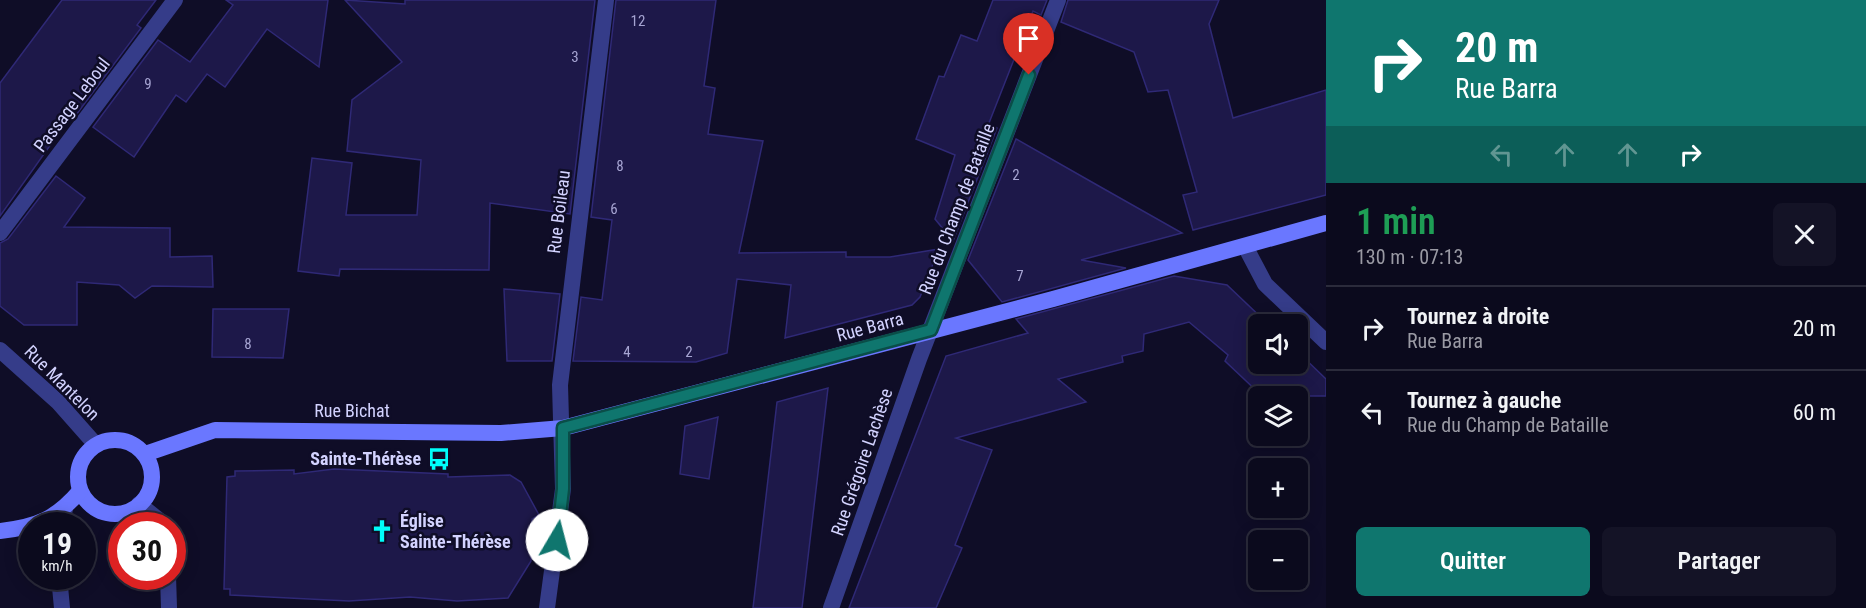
<!DOCTYPE html>
<html lang="fr">
<meta charset="utf-8">
<style>
:root{--surface:#0b0a1d;--page:#141326;--text:#f1f3f6;--muted:#9a9aa4;--line:#2b2b3b;--accent:#0f766e}
body{margin:0;font-family:"Roboto Condensed",sans-serif;background:var(--page);color:var(--text);height:100vh;display:flex;flex-direction:column;font-size:22px;white-space:nowrap}
*{box-sizing:border-box;margin:0}
p{font-size:20px;color:var(--muted)}
.icon{flex:none;width:33px;height:33px;fill:none;stroke:currentColor;stroke-width:2;stroke-linecap:round;stroke-linejoin:round}
.map{position:relative;flex:1;overflow:hidden}
.panel{display:flex;flex-direction:column;background:var(--surface);width:540px}
.panel>*{flex:none}
.top-card{background:#0f766e;color:#fff;overflow:hidden}
.tools{position:absolute;left:1248px;top:314px;display:grid;gap:12px}
.tools a{display:grid;place-items:center;width:60px;height:60px;border-radius:9px;background:var(--surface);box-shadow:0 3px 15px #0003,0 0 0 2px var(--line);font-size:30px}
.speed{position:absolute;left:18px;top:512px;display:flex;gap:12px;font-size:30px;font-weight:700;text-align:center}
.speed>*{display:grid;place-content:center;width:78px;height:78px;border-radius:50%;background:var(--surface);box-shadow:0 3px 15px #0003,0 0 0 2px var(--line);line-height:1}
.speed small{font-size:15px;font-weight:400}
.speed .limit{border:9px solid #d22;background:#fff;color:#111}
.pin{position:absolute;display:grid;place-items:center;width:51px;height:51px;color:#fff;margin:-62px -26px;border-radius:50% 50% 50% 0;rotate:-45deg;box-shadow:0 0 6px #0007}
.pin .icon{rotate:45deg}
.me{position:absolute;width:66px;margin:-33px;rotate:8deg;stroke-linejoin:round;filter:drop-shadow(0 0 4px #0008)}
.turn{display:flex;align-items:center;gap:21px;height:126px;padding:0 30px;font-size:27px}
.turn .icon{width:78px;height:78px;stroke-width:2.5}
.turn b{display:block;font-size:42px;line-height:51px}
.lanes{display:flex;align-items:center;height:57px;padding:0 30px;background:#0003;justify-content:center;gap:30px;direction:ltr}
.lanes .off{opacity:.35}
.round{display:grid;place-items:center;flex:none;width:63px;height:63px;border-radius:9px;background:var(--page)}
.headline{display:flex;align-items:center;justify-content:space-between;height:102px;padding:0 30px}
h1{font-size:36px;font-weight:600;line-height:45px;color:#1e9e55}
.action{display:flex;gap:12px;margin-top:auto;padding:12px 30px}
.action a{flex:1;height:69px;border-radius:9px;background:var(--accent);color:#fff;font-size:24px;font-weight:600;line-height:69px;text-align:center}
.action a+a{background:var(--page);color:var(--text)}
ul{padding:0;list-style:none}
li{display:flex;align-items:center;gap:18px;height:84px;padding:0 30px;border-top:2px solid var(--line)}
li div{flex:1}
li b{display:block;font-size:22px}
li em{font-style:normal}
main{display:flex;flex:1;min-height:0}
.map>svg:first-child{display:block}
</style>
<main>
<div class="map">
<svg width="1326" height="608" viewBox="0 0 1326 608">
<rect width="100%" height="100%" fill="#0f0d27"/>
<g fill="#1d1849" stroke="#2f2976" stroke-width="1.5">
<polygon points="62,0 156,0 137,25 141,28 76,115 73,113 0,216 0,83"/>
<polygon points="226,0 328,0 319,67 267,29 225,87 207,74 186,102 176,95 134,157 93,127 158,40 190,62 233,5"/>
<polygon points="345,0 405,4 405,0 595,0 570,214 490,203 489,270 340,269 339,276 298,271 312,158 352,163 346,215 417,215 421,160 347,151 352,100 402,62"/>
<polygon points="616,0 716,0 704,86 715,88 708,134 763,141 739,253 846,252 846,257 890,257 939,249 920,297 912,305 785,338 791,285 737,279 727,353 696,362 573,361 581,297 602,300 612,220 591,217"/>
<polygon points="993,0 1047,0 1041,15 1033,11 989,123 997,128 953,241 935,219 955,155 916,139 939,76 944,77 961,35 977,41"/>
<polygon points="1068,0 1219,0 1209,24 1233,118 1326,90 1326,195 1193,230 1183,195 1197,192 1168,90 1148,92 1134,52 1061,22"/>
<polygon points="1016,139 1097,185 1182,233 1081,260 1126,268 1002,302 968,260"/>
<polygon points="56,176 85,198 64,227 170,228 170,257 212,256 213,287 152,286 135,298 119,285 77,282 77,325 24,325 0,306 0,243 8,239"/>
<polygon points="1174,276 1227,285 1268,324 1258,324 1258,363 1298,363 1298,352 1326,379 1326,396 1262,396 1225,361 1228,355 1189,322 1144,334 1143,351 1122,356 1123,362 1058,379 1086,402 956,438 992,450 955,545 962,548 936,608 849,608 946,356 1028,333 1016,319"/>
<polygon points="504,289 560,294 552,361 507,361"/>
<polygon points="213,309 289,309 283,358 212,357"/>
<polygon points="828,388 802,608 753,608 777,402"/>
<polygon points="718,417 709,479 680,474 685,426"/>
<polygon points="334,469 448,474 448,477 510,475 521,482 539,515 532,519 531,561 508,598 457,601 410,597 349,601 230,595 230,589 224,589 227,477 235,476 235,471 294,470 294,474"/>
</g>
<g fill="none" stroke-linecap="round" stroke-linejoin="round">
<g stroke="#353c89" stroke-width="16">
<polyline points="0,233 175,0"/>
<polyline points="1245,246 1265,284 1326,342"/>
<polyline points="0,350 58,402 96,445"/>
<polyline points="139,504 165,525"/>
<polyline points="61,525 65,509"/>
<polyline points="59,576 62,608"/>
<polyline points="168,576 169,608"/>
<polyline points="547,608 563,489 560,385 606,0"/>
<polyline points="831,608 919,359 1058,0"/>
</g>
<g stroke="#6a77ff" stroke-width="16">
<circle cx="115" cy="477" r="37"/>
<polyline points="145,454 215,430 501,433 563,428 1053,299 1326,223"/>
<path d="M 0,531 C 37,527 56,519 80,491"/>
</g>
</g>
<g fill="none" stroke-linecap="round" stroke-linejoin="round">
<g stroke="#0a4d48" stroke-width="15">
<polyline id="route" points="557,540 563,489 563,428 931,330 1029,75"/>
</g>
<use href="#route" stroke="#0f766e" stroke-width="10"/>
</g>
<defs>
<g id="bus-bare" transform="scale(1.8)"><path d="M-5-6H5V4H4V6H2V4H-2V6H-4V4H-5ZM-3.5-4V0h7V-4ZM-3.5 1.2v1.5H-2V1.2ZM2 1.2v1.5H3.5V1.2Z" fill="#00fefb" stroke="#0f0d27" stroke-width="2.5" paint-order="stroke"/></g>
<g id="church-bare" transform="scale(1.8)"><path d="M-1.2-6h2.4v3.5h3.3v2.4h-3.3V6h-2.4V-.1h-3.3v-2.4h3.3Z" fill="#00fefb" stroke="#0f0d27" stroke-width="2.5" paint-order="stroke"/></g>
</defs>
<g fill-rule="evenodd">
<use href="#bus-bare" x="439" y="459"/>
<use href="#church-bare" x="382" y="531"/>
</g>
<g text-anchor="middle" stroke-width="5" stroke-linejoin="round" paint-order="stroke">
<g font-size="15" fill="#a6a4d2">
<text x="638" y="26">12</text>
<text x="575" y="62">3</text>
<text x="148" y="89">9</text>
<text x="620" y="171">8</text>
<text x="1016" y="180">2</text>
<text x="614" y="214">6</text>
<text x="1020" y="281">7</text>
<text x="248" y="349">8</text>
<text x="627" y="357">4</text>
<text x="689" y="357">2</text>
</g>
<g font-size="18" fill="#d3d3ff" stroke="#0f0d27">
<text transform="translate(72 105) rotate(-53)" y="6">Passage Leboul</text>
<text transform="translate(957 209) rotate(-69)" y="6">Rue du Champ de Bataille</text>
<text transform="translate(559 212) rotate(-83)" y="6">Rue Boileau</text>
<text transform="translate(870 327) rotate(-15)" y="6">Rue Barra</text>
<text transform="translate(62 383) rotate(45)" y="6">Rue Mantelon</text>
<text x="352" y="417">Rue Bichat</text>
<text transform="translate(862 462) rotate(-71)" y="6">Rue Grégoire Lachèse</text>
</g>
<g font-size="18" font-weight="bold" fill="#d3d3ff" stroke="#0f0d27" text-anchor="end">
<text x="421" y="465">Sainte-Thérèse</text>
<text x="400" y="527" text-anchor="start">Église<tspan x="400" dy="21">Sainte-Thérèse</tspan></text>
</g>
</g>
</svg>
<div class="tools">
<a><svg class="icon" aria-label="sound" viewBox="0 0 24 24"><path d="M4 9h4l5-4v14l-5-4H4zM17 9q2 3 0 6"/></svg></a>
<a><svg class="icon" aria-label="layers" viewBox="0 0 24 24"><path d="M12 4l9 5-9 5-9-5zM3 14l9 5 9-5"/></svg></a>
<a>+</a>
<a>−</a>
</div>
<div class="speed"><div>19<small>km/h</small></div><div class="limit">30</div></div>
<div class="pin" style="left:1029px;top:75px;background:#d93025"><svg class="icon" aria-label="arrive" viewBox="0 0 24 24"><path d="M6 21V4h12l-3 4 3 4H6"/></svg></div>
<svg class="me" style="left:557px;top:540px" viewBox="-20 -20 40 40"><circle r="19" fill="#fff"/><path d="M0-13L10 11 0 6-10 11z" fill="#0f766e"/></svg>
</div>
<section class="panel">
<div class="top-card">
<div class="turn"><svg class="icon" aria-label="right" viewBox="0 0 24 24"><path d="M7 20v-9h11M14 6l5 5-5 5"/></svg><div><b>20 m</b>Rue Barra</div></div>
<div class="lanes"><svg class="icon off" aria-label="left" viewBox="0 0 24 24"><path d="M17 20v-9H6M10 6l-5 5 5 5"/></svg><svg class="icon off" aria-label="ahead" viewBox="0 0 24 24"><path d="M12 20V5M6 11l6-6 6 6"/></svg><svg class="icon off" aria-label="ahead" viewBox="0 0 24 24"><path d="M12 20V5M6 11l6-6 6 6"/></svg><svg class="icon" aria-label="right" viewBox="0 0 24 24"><path d="M7 20v-9h11M14 6l5 5-5 5"/></svg></div>
</div>
<div class="headline"><div><h1>1 min</h1><p>130 m · 07:13</p></div><a class="round"><svg class="icon" aria-label="close" viewBox="0 0 24 24"><path d="M6 6l12 12M18 6L6 18"/></svg></a></div>
<ul>
<li><svg class="icon" aria-label="right" viewBox="0 0 24 24"><path d="M7 20v-9h11M14 6l5 5-5 5"/></svg><div><b>Tournez à droite</b><p>Rue Barra</p></div><em>20 m</em></li>
<li><svg class="icon" aria-label="left" viewBox="0 0 24 24"><path d="M17 20v-9H6M10 6l-5 5 5 5"/></svg><div><b>Tournez à gauche</b><p>Rue du Champ de Bataille</p></div><em>60 m</em></li>
</ul>
<div class="action"><a>Quitter</a><a>Partager</a></div>
</section>
</main>
